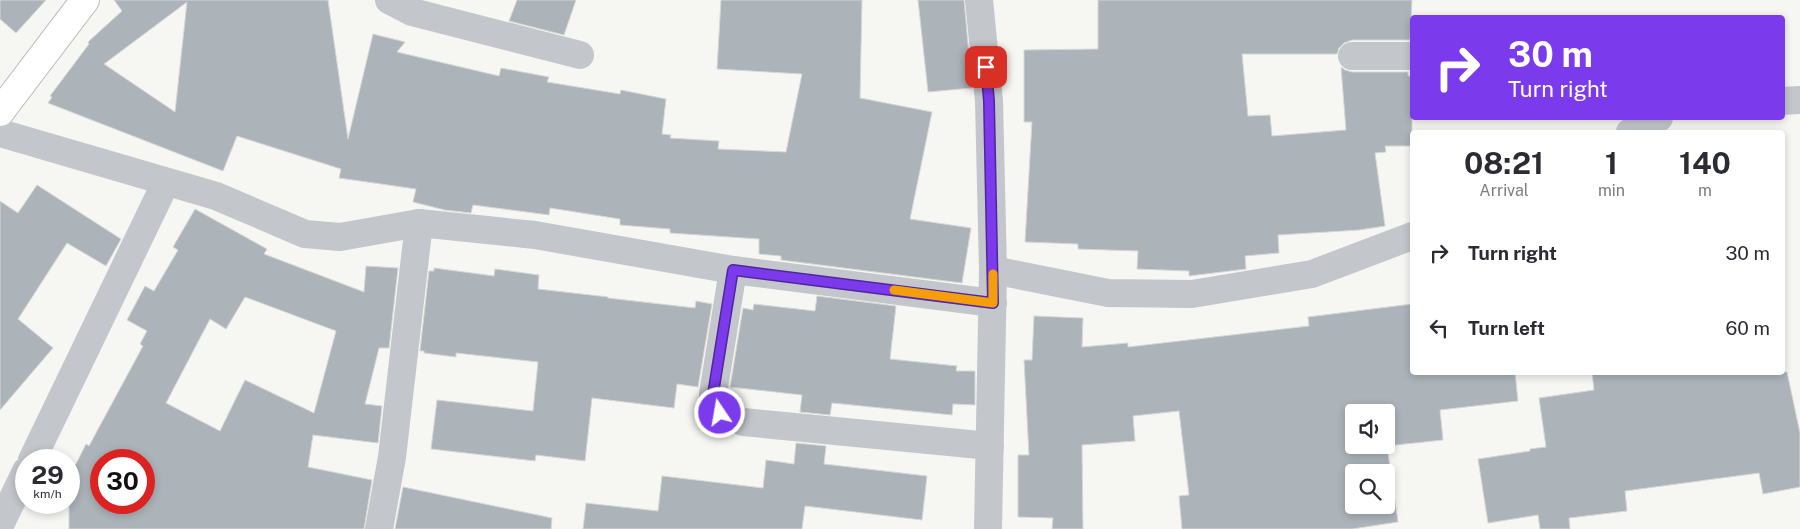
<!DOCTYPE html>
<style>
:root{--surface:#fff;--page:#f7f7f7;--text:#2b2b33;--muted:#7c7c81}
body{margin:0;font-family:"Public Sans",sans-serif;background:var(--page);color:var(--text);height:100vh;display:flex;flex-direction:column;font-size:19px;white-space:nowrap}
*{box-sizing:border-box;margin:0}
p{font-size:16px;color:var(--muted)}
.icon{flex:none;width:28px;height:28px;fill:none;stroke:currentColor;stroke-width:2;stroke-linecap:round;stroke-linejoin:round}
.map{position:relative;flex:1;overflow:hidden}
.details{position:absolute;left:1410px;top:130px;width:375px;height:245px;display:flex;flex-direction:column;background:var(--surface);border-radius:5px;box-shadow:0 2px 8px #0003}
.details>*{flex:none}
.guide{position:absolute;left:1410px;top:15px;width:375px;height:105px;border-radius:5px;box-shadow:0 2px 8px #0003;background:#7c3aed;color:#fff;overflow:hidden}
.tools{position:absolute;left:1345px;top:404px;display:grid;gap:10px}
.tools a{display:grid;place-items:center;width:50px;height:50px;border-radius:5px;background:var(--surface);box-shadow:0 2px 8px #0003;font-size:25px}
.speed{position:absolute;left:15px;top:449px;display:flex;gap:10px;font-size:25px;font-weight:700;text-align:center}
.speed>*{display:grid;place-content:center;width:65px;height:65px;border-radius:50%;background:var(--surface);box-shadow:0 2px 8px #0003;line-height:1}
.speed small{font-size:12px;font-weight:400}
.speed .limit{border:8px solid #d22;background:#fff;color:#111}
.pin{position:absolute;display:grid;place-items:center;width:42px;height:42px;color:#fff;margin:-21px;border-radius:10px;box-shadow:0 2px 8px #0006}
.me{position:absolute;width:55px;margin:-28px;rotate:348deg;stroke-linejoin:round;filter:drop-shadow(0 0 4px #0008)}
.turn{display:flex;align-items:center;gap:18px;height:105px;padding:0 15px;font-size:22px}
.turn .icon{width:65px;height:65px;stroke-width:2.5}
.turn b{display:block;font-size:35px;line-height:42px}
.eta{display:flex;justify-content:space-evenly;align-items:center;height:85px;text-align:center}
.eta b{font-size:30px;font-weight:700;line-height:35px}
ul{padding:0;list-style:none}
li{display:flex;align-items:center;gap:15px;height:75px;padding:0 15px}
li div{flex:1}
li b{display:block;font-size:19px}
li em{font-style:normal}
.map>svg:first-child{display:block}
</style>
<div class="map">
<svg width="1800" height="529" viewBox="0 0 1800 529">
<rect width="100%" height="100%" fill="#f6f6f3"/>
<g fill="#acb3b9" stroke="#d7d7d5" fill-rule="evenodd">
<polygon points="0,0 46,0 16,33 0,19"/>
<path d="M 114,0 L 328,0 L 348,139 L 373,34 L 405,42 L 397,52 L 499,76 L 501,68 L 549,77 L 547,82 L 620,94 L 621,90 L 666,99 L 662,134 L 671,135 L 670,138 L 719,141 L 718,149 L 786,152 L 802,74 L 717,69 L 721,0 L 862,0 L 860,98 L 932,112 L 910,219 L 971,228 L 962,283 L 781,260 L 781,256 L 759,254 L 759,239 L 670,233 L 670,229 L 620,225 L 620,219 L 550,208 L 549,215 L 473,205 L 471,213 L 445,210 L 413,202 L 416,189 L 339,178 L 341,169 L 237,136 L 223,171 L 48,103 L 52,97 L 50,96 L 89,44 L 88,42 L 122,11 ZM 187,2 L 175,112 L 104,64 Z"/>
<polygon points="517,0 576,0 564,35 509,21"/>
<polygon points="918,0 964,0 972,88 928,92"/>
<polygon points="1098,0 1412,0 1410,40 1352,40 1344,43 1339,48 1337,54 1242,54 1248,116 1270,115 1272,136 1346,130 1341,67 1345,70 1352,72 1408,72 1408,76 1412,76 1412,146 1385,146 1386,152 1375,153 1385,226 1359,230 1278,235 1279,253 1245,256 1246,269 1189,276 1189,271 1137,269 1138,251 1078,249 1078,244 1025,242 1032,122 1024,122 1024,50 1098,49"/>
<polygon points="37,185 121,239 106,266 67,243 18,319 53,348 0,410 0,201 18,213"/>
<path d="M 195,209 L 267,249 L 264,254 L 364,292 L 366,266 L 398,268 L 389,348 L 379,348 L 365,404 L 382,406 L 378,443 L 313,435 L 308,467 L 372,480 L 364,529 L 69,529 L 69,478 L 86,444 L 89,446 L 143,346 L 140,344 L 147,331 L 127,320 L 145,286 L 154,291 L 178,250 L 173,247 ZM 245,297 L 336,331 L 314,413 L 245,380 L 220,431 L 166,403 L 210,319 L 226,329 ZM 101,460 L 144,460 L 144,502 L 101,502 Z"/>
<polygon points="434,268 494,276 495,269 539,275 538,289 608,297 608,298 695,308 696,301 712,304 698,387 677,384 674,408 592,398 585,461 536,455 535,461 431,449 437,400 533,411 538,362 456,353 456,357 424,353 424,351 420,351 429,271 434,271"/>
<polygon points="817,296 896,306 890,359 957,366 956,371 975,371 975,405 953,404 952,415 832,403 830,415 800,412 802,395 730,387 743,308 753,310 754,304 815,311"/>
<path d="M 1412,304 L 1412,372 L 1515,372 L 1518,401 L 1440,410 L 1443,440 L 1387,446 L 1398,522 L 1352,529 L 1182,529 L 1179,496 L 1189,495 L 1179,411 L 1133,416 L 1135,441 L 1082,445 L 1083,529 L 1052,529 L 1053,518 L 1018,517 L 1018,455 L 1029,455 L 1024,360 L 1032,360 L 1034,316 L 1083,318 L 1082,347 L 1128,343 L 1128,347 L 1309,326 L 1308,317 ZM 1354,412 L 1386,412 L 1386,445 L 1354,445 ZM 1354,472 L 1386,472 L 1386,505 L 1354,505 Z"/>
<polygon points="1592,372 1787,372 1800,433 1800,487 1763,494 1759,473 1625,491 1627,511 1569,518 1570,529 1540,529 1538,515 1488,523 1478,459 1530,451 1530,449 1546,447 1539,398 1594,390"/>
<polygon points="796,443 826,446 824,464 927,476 922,520 805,506 802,529 583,529 586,503 658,511 662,476 763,488 766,460 794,464"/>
<polygon points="403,487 552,518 551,529 395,529"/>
</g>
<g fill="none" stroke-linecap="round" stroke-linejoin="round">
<g stroke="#b6b9be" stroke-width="30">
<polyline id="secondary" points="0,112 85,0"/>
</g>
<g stroke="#c3c6ca" stroke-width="28">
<polyline points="389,0 412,12 580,55"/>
<polyline points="979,0 989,101 993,270 988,529"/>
<polyline points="1352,56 1412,56"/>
<polyline points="1782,101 1800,100"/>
<polyline points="1630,132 1659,118"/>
<polyline points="0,133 216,196 305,234 340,237 419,223 535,235 733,270 993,303"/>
<polyline points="733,270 713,394 719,413 743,422 990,446"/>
<polyline points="993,270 1108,293 1192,294 1312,274 1412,236"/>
<polyline points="32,460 166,182"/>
<polyline points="0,525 26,471"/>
<polyline points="379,529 392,457 419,223"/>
</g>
<use href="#secondary" stroke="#fff" stroke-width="28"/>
</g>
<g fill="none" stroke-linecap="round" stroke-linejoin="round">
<g stroke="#51269a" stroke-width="12">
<polyline id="route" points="720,413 713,394 733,270 993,303 989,101 986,67"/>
</g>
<use href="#route" stroke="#7c3aed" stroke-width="9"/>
<polyline stroke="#f59e0b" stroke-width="9" points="894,290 993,303 993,274"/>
</g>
</svg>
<div class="tools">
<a><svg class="icon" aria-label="sound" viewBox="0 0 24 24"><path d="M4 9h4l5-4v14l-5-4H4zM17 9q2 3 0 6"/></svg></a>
<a><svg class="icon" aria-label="search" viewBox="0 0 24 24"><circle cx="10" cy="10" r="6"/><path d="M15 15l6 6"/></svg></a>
</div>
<div class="speed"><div>29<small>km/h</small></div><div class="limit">30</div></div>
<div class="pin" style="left:986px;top:67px;background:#d93025"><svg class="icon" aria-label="arrive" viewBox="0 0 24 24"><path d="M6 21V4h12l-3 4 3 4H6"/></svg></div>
<svg class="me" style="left:720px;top:413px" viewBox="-20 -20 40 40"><circle r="17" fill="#7c3aed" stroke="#fff" stroke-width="3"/><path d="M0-11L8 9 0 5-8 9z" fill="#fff"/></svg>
<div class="guide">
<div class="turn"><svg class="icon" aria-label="right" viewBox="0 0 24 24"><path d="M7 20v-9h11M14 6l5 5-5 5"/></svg><div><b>30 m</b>Turn right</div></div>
</div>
<section class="details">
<div class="eta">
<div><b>08:21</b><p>Arrival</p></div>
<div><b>1</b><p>min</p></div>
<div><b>140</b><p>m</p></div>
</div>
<ul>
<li><svg class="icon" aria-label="right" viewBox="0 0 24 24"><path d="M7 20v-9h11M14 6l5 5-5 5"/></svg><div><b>Turn right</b></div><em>30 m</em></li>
<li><svg class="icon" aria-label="left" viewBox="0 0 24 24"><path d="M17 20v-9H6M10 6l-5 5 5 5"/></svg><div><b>Turn left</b></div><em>60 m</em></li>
</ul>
</section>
</div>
